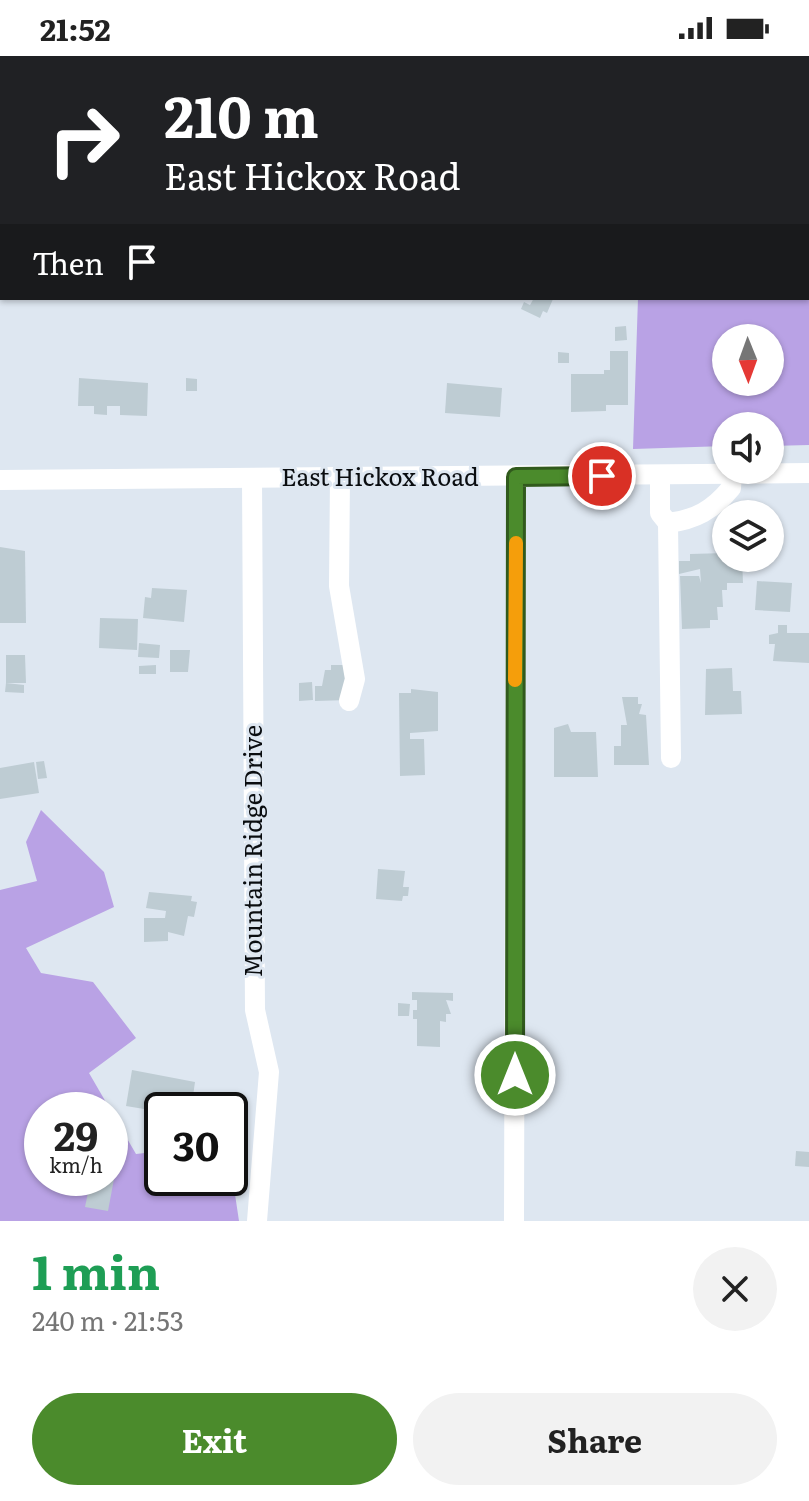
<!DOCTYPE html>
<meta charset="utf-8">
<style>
:root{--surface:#fff;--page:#f2f2f2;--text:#222;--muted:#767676;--accent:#4b8b2c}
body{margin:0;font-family:Literata,serif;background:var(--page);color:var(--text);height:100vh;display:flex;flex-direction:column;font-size:30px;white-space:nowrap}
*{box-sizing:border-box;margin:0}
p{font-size:26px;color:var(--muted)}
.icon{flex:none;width:44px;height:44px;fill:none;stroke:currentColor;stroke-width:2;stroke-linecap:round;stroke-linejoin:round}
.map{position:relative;height:1165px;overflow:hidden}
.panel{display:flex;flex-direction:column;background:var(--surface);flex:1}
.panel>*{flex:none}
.guide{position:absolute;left:0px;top:0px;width:810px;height:244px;box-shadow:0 2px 6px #0004;background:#202124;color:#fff;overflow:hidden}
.needle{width:52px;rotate:179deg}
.fabs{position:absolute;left:712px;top:268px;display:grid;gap:16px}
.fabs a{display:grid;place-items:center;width:72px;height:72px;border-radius:50%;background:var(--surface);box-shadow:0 2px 6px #0004;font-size:40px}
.speed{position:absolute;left:24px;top:1036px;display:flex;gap:16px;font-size:40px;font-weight:700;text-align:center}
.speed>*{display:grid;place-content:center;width:104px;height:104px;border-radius:50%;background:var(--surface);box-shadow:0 2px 6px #0004;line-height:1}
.speed small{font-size:20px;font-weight:400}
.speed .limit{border:4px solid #111;border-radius:12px;background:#fff;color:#111}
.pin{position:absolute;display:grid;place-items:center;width:68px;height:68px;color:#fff;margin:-34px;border:4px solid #fff;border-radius:50%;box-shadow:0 2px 8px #0007}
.me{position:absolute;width:88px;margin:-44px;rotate:0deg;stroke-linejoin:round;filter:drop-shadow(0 0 6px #0008)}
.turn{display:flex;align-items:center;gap:28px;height:168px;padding:0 32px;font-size:36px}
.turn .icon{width:104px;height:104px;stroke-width:2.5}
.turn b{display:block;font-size:56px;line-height:68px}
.then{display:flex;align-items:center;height:76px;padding:0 32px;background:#0003;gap:16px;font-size:30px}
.round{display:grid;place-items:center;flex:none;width:84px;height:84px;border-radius:42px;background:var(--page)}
.overview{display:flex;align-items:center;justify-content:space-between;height:136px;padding:0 32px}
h1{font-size:48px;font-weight:700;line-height:60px;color:#1e9e55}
.action{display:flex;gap:16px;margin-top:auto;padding:16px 32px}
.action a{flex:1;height:92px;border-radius:48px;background:var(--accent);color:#fff;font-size:32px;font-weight:700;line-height:92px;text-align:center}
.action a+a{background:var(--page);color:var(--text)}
.status{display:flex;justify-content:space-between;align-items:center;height:56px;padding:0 40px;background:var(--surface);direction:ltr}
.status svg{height:22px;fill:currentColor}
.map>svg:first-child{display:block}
</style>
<div class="status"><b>21:52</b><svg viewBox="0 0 49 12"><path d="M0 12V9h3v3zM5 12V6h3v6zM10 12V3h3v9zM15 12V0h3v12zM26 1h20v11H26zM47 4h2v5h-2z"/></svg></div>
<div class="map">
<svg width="809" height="1165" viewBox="0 0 809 1165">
<rect width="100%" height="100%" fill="#dee7f1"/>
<g fill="#b9a2e5" fill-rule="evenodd">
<path d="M 518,0 L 809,0 L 809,389 L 770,390 L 770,370 L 726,370 L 726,390 L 633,393 L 638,242 L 808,242 L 808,2 ZM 770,282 L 770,326 L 726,326 L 726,282 Z"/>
<path d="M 41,754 L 104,816 L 114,851 L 26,892 L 41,917 L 93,926 L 136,982 L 89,1017 L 136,1098 L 162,1095 L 162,1122 L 230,1122 L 230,1105 L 239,1165 L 0,1165 L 0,834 L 37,825 L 26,786 ZM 42,1054 L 110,1054 L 110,1122 L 42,1122 Z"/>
</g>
<g fill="#beccd3">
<polygon points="534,242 553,243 547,257 543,255 540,262 521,253 524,246 530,249"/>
<polygon points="626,270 627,284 615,285 615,271"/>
<polygon points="610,295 628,295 628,349 606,349 606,355 571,356 571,318 604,318 604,314 610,314"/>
<polygon points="558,296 569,297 569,307 558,307"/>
<polygon points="79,322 148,327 147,360 120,359 120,350 107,350 107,359 94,358 94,350 78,350"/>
<polygon points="186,322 197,323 197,335 186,335"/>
<polygon points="447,327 502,332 500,361 445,357"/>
<polygon points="0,491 25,495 26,567 0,567"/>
<polygon points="726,497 726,502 742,502 743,527 727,527 727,534 722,534 723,551 717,551 718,564 710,564 710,572 682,573 680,520 699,520 701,527 700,513 679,518 679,505 690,505 690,498"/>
<polygon points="757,525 792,527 790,556 755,554"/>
<polygon points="152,532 187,534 184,566 143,562 145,541 151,542"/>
<polygon points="100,562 138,563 137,594 99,592"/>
<polygon points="778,569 787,569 787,577 809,577 809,607 773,605 775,588 769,588 769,579 778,577"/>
<polygon points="139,587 160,589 159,602 138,601"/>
<polygon points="170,594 190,594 188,616 170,616"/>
<polygon points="6,599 25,599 26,627 6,627"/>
<polygon points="156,609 156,618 139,618 139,610"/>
<polygon points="331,609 349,609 349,644 315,645 315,630 322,630 325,614 331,614"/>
<polygon points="732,612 733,635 741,635 742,658 705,659 706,613"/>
<polygon points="312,626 313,644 299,645 299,627"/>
<polygon points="6,627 24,629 24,637 5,636"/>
<polygon points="411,633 438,636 438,675 410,677 410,683 424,683 425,719 400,720 399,637 411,637"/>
<polygon points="622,641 638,641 638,648 642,648 639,658 646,659 649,709 614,709 614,690 621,690 621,669 627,669"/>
<polygon points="568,668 571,676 596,676 598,721 554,721 554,672"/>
<polygon points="44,705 47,722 38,723 36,706"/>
<polygon points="34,706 39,737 0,743 0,712"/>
<polygon points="378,813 405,815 403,831 409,831 408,840 403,840 402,845 376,843"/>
<polygon points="149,836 192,840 191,845 197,846 194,861 188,860 184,880 168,876 168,885 144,886 144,862 165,862 166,855 146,852"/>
<polygon points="412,936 453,937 453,945 446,944 451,958 446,958 446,966 440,965 440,991 417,990 417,963 413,963 413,954 417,954 417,944 412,944"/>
<polygon points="398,947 410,948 409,960 398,960"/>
<polygon points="132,1014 195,1026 193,1040 207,1042 204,1054 162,1056 126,1050"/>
<polygon points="796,1095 809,1096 809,1111 795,1110"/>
<polygon points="91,1122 114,1123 108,1155 85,1151"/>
</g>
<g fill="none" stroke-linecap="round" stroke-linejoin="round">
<g stroke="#fff" stroke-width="20">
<path d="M 660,419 L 660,457 L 668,467 C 695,464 713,454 731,432 L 732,418"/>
<polyline points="340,421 339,530 355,623 349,645"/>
<polyline points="252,422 255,954 269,1016 257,1165"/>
<polyline points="0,424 809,417"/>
<polyline points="668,467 671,702"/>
<polyline points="514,1165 516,421"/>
</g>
</g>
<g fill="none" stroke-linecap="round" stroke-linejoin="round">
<g stroke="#315a1d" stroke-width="20">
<polyline id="route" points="515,1019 516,421 602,420"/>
</g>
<use href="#route" stroke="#4b8b2c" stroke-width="14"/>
<polyline stroke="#f59e0b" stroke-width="14" points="515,624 516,487"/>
</g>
<g text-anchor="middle" stroke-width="6" stroke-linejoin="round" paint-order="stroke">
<g font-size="24" fill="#0a0d10" stroke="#dee7f1">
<text x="380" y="430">East Hickox Road</text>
<text transform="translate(254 795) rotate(-90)" y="8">Mountain Ridge Drive</text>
</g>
</g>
</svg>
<div class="fabs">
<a><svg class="needle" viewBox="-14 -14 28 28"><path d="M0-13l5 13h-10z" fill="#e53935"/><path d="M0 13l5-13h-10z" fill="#767676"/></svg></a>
<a><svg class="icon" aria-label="sound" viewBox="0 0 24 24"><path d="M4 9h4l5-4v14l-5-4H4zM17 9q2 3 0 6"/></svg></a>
<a><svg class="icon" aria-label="layers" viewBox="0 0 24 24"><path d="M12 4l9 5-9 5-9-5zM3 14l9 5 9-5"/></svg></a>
</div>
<div class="speed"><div>29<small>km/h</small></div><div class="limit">30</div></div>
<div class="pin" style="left:602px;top:420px;background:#d93025"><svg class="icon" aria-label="arrive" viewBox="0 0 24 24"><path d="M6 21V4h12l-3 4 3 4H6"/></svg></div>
<svg class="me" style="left:515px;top:1019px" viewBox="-20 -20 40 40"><circle r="17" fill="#4b8b2c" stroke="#fff" stroke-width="3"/><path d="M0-11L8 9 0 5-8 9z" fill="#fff"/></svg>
<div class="guide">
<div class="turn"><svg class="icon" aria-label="right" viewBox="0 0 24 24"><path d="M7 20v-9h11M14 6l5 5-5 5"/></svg><div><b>210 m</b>East Hickox Road</div></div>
<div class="then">Then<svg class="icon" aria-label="arrive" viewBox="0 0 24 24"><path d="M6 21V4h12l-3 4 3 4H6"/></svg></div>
</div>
</div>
<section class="panel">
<div class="overview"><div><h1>1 min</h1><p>240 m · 21:53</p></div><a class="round"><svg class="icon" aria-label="close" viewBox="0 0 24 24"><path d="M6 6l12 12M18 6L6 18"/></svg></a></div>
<div class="action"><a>Exit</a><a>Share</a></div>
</section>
